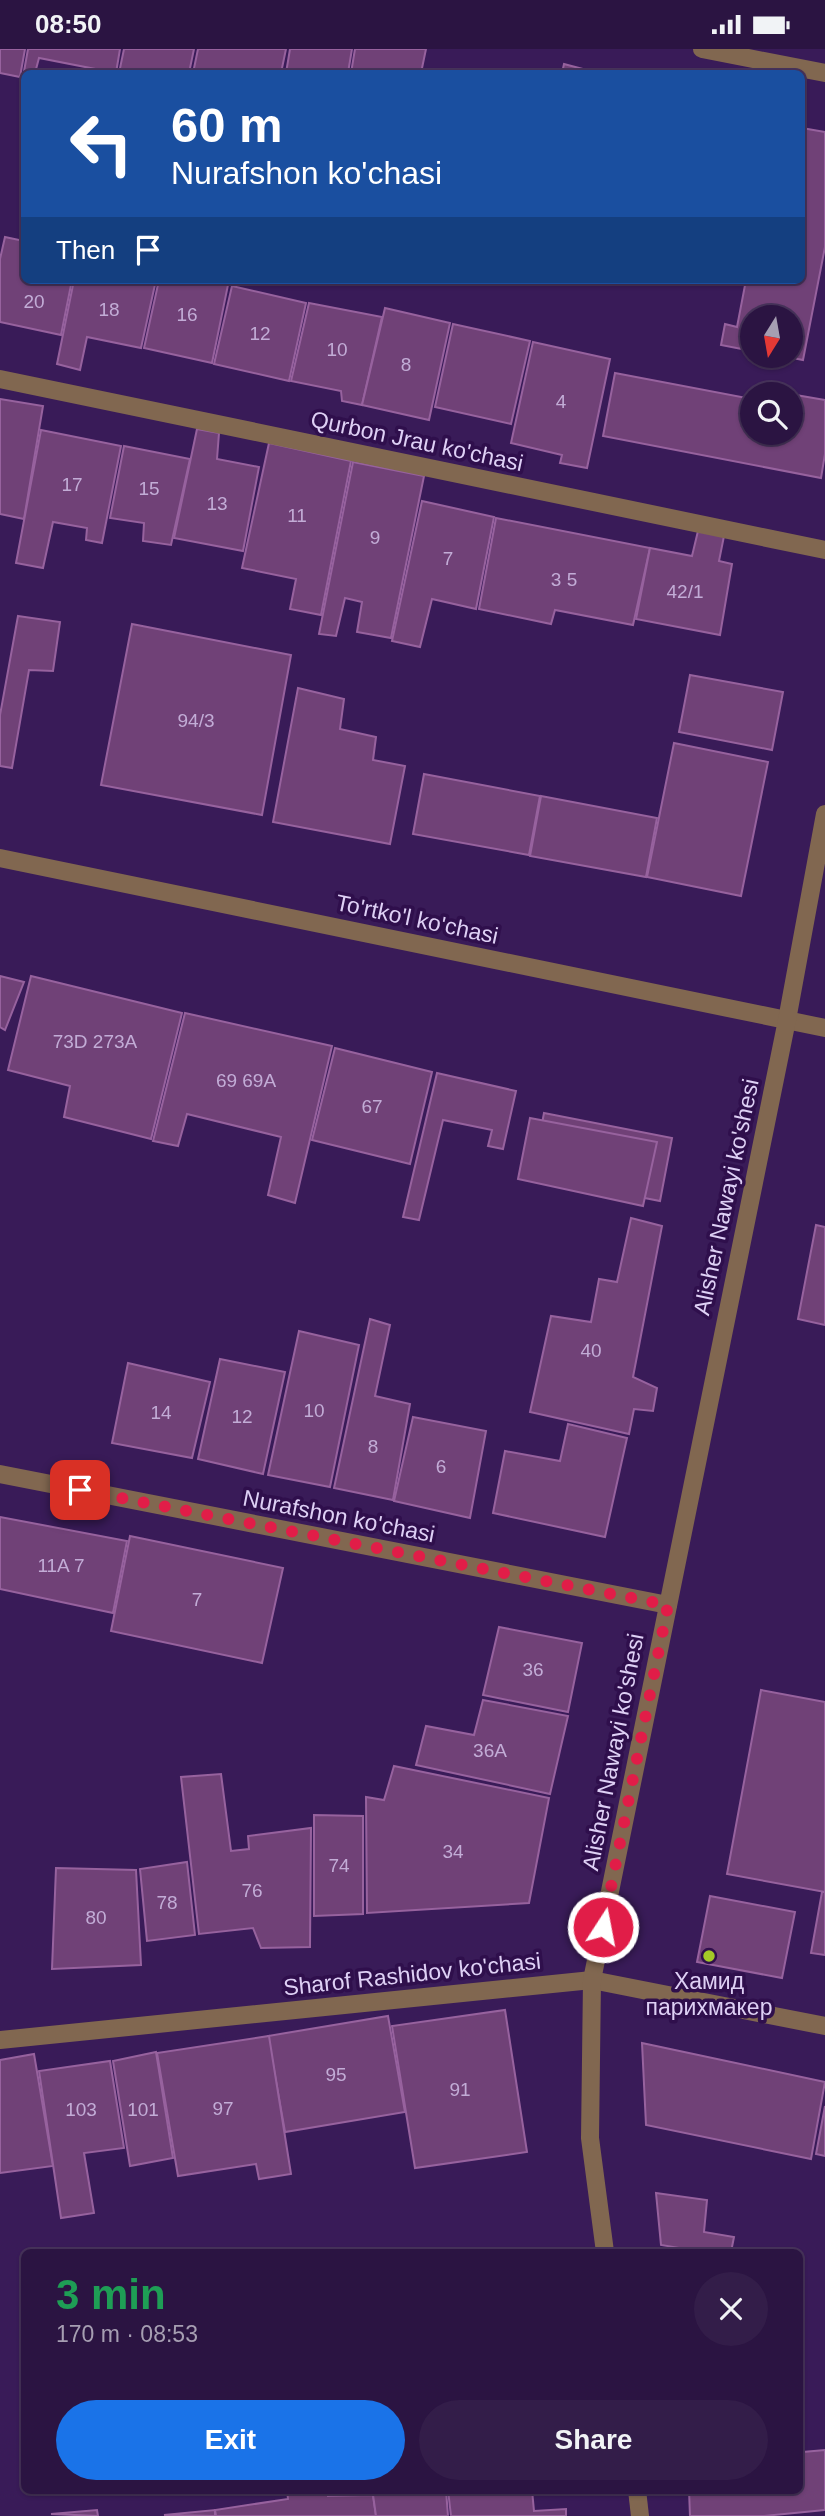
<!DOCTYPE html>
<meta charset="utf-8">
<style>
:root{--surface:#2b1442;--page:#331d49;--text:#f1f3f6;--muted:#a69eb2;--line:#47335b;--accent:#1a73e8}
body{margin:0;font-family:Helvetica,sans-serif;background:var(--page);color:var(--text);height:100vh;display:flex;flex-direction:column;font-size:26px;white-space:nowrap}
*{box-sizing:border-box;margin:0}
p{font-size:23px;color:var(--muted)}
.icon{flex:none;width:38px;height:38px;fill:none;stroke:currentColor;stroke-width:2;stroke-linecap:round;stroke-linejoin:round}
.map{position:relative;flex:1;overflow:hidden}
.side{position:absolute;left:21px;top:2200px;width:782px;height:245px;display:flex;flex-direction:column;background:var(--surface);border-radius:10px;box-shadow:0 2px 5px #0004,0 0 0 2px var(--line)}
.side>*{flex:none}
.banner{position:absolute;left:21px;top:21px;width:784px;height:214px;border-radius:10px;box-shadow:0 2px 5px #0004,0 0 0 2px var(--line);background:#1a4fa0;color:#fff;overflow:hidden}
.needle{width:46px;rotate:191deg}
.tools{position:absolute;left:740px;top:256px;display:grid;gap:14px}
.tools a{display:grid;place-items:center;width:63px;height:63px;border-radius:50%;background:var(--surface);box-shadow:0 2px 5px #0004,0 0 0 2px var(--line);font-size:35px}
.pin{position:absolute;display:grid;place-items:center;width:60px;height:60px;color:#fff;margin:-30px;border-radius:14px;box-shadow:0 4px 10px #0006}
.me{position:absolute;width:77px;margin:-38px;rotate:11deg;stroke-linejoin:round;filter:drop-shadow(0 0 5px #0008)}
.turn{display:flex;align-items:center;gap:24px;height:147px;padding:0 35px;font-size:32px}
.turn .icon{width:91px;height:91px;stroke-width:2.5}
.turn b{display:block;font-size:49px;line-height:60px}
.then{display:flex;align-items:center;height:66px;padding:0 35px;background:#0003;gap:14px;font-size:26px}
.round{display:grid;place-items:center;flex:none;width:74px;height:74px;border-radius:37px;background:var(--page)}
.head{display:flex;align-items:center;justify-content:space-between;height:119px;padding:0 35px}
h1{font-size:42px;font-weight:700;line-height:52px;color:#1e9e55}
.cta{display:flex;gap:14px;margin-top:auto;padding:14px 35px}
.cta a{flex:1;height:80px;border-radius:42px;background:var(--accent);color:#fff;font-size:28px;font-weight:700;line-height:80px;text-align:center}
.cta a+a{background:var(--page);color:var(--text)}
.status{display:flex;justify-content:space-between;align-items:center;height:49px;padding:0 35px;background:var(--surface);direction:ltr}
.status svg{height:19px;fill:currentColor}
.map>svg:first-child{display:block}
</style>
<div class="status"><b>08:50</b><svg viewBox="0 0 49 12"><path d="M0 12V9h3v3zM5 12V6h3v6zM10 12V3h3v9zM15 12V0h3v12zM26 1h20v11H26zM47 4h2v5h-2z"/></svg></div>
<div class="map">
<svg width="825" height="2467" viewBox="0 0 825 2467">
<rect width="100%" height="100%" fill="#391b58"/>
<g fill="#704177" stroke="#97629e" stroke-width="2">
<polygon points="0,0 25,0 20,28 0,24"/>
<polygon points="28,0 120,0 116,24 39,9 35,24 24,24 24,29 23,28"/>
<polygon points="124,0 194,0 189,24 119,24"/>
<polygon points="198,0 286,0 281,24 193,24"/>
<polygon points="290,0 352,0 348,24 286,24"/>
<polygon points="355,0 426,0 421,24 351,24"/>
<polygon points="564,15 598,24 562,24"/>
<polygon points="802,79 825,83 825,198 803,311 778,306 791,306 791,268 752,268 752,302 721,296 725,275 737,278 746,231 802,231"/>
<polygon points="5,188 24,192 24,231 72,231 61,286 0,273 0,210"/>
<polygon points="74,231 156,231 141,299 87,288 80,321 57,315"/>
<polygon points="159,231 229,231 212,314 144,299"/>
<polygon points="232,237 306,254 289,332 214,315"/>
<polygon points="309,254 382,268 362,356 342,352 341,342 291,332"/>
<polygon points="385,259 450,274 429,371 362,356"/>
<polygon points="453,275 530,292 511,375 435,358"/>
<polygon points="533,293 610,310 587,419 560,414 562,406 511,394"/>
<polygon points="615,324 752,350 752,383 791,383 790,345 825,351 825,405 821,429 603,387"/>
<polygon points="0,350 43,357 24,470 0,465"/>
<polygon points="197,380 219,384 217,410 259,418 243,502 174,489"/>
<polygon points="41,381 121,397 102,494 86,491 87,479 53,473 43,519 16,514"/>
<polygon points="269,394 351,412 321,566 290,560 296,530 242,519"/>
<polygon points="124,397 190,410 171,496 143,492 144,474 110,469"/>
<polygon points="353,413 424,427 391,589 357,583 362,553 345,549 336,587 319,585"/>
<polygon points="422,452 494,468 476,560 432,550 420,598 392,592"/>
<polygon points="496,469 650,499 633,576 555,561 551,575 479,560"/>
<polygon points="698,482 724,487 719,512 732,515 720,586 636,570 650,499 692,507"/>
<polygon points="18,567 60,573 53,622 29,621 12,719 0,717 0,666"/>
<polygon points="132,575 291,606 262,766 101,736"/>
<polygon points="690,626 783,643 772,701 679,683"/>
<polygon points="298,639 344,650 340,680 376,688 373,711 405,717 390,795 273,773"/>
<polygon points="674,694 768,713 741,847 647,828"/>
<polygon points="424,725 540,747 529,806 413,785"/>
<polygon points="541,747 657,769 646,828 530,807"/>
<polygon points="0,927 24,933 5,981 0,978"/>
<polygon points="31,927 182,964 151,1090 64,1068 70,1037 8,1021"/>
<polygon points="185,964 332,997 295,1154 268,1146 281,1088 187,1065 178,1097 153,1092"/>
<polygon points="335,999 432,1023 410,1115 312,1091"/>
<polygon points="437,1024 516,1042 503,1100 488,1097 492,1081 443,1071 419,1171 403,1168"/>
<polygon points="544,1064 672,1089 660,1152 532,1127"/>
<polygon points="530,1069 657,1093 643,1157 518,1130"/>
<polygon points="631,1169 662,1177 633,1328 657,1339 653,1362 634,1360 629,1385 530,1363 551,1267 591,1273 599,1230 617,1233"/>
<polygon points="816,1176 825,1178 825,1276 798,1270"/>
<polygon points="370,1270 390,1276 375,1347 410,1355 393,1451 334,1439"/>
<polygon points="299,1282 359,1296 330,1438 268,1426"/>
<polygon points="220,1310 285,1323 263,1425 198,1410"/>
<polygon points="128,1314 210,1333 192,1409 112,1394"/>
<polygon points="413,1368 486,1382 470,1469 394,1452"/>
<polygon points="568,1375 627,1389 605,1488 493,1464 505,1402 560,1412"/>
<polygon points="0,1468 127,1492 113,1564 0,1540"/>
<polygon points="130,1487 283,1519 262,1614 111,1582"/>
<polygon points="499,1578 582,1594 568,1663 483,1646"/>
<polygon points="761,1641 825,1653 825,1843 727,1825"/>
<polygon points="483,1651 568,1667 550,1745 416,1716 426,1677 474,1686"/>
<polygon points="394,1717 549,1749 529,1854 367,1864 366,1748 384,1751"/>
<polygon points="221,1725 231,1802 249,1800 248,1787 311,1779 310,1898 261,1899 253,1879 199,1885 181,1728"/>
<polygon points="314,1766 363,1767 363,1865 314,1867"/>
<polygon points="187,1813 195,1886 147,1892 140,1820"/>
<polygon points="56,1819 136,1821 141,1916 52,1920"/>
<polygon points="822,1843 825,1843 825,1906 811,1904"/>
<polygon points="710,1847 795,1863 782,1929 697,1913"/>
<polygon points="505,1961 527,2103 415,2119 392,1977"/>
<polygon points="388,1967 405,2063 285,2083 268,1987"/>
<polygon points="269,1987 291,2125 259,2130 256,2115 178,2127 157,2004"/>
<polygon points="642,1994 825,2033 811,2110 646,2076"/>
<polygon points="156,2003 173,2109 130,2117 113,2012"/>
<polygon points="34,2005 53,2117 0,2124 0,2011"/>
<polygon points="110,2012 124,2099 84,2104 94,2164 61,2169 39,2022"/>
<polygon points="825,2057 825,2107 816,2105"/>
<polygon points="656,2144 707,2151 704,2183 734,2188 731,2203 703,2203 661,2196"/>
<polygon points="825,2401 825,2461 764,2467 690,2467 689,2441 800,2441 800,2409 803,2403"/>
<polygon points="287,2441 328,2441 328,2447 373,2446 376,2467 216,2467 215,2461 288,2450"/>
<polygon points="419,2441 446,2441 448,2467 376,2467 373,2446"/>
<polygon points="448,2441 532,2441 534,2462 566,2460 566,2467 451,2467"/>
<polygon points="97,2461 98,2467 51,2465"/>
<polygon points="215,2461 215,2467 164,2466"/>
</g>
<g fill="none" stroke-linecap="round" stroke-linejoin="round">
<g stroke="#816750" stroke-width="18">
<polyline points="702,0 825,24"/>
<polyline points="0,330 825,501"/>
<polyline points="0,809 825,979"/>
<polyline points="0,1425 668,1556"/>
<polyline points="0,1991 592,1931 825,1977"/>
<polyline points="605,2203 590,2089 592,1931 787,971 825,765"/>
<polyline points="637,2441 640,2467"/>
</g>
</g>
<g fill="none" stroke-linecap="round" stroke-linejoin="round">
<polyline stroke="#e11d48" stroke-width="12" stroke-dasharray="0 21.6" points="80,1441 668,1556 603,1878"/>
</g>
<circle fill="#a3c927" stroke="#2f0f4c" stroke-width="2.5" cx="709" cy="1907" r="7"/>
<g text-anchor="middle" stroke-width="7" stroke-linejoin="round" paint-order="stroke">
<g font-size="19" fill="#c2acd6">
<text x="34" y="259">20</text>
<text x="109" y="267">18</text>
<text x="187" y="272">16</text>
<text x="260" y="291">12</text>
<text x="337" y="307">10</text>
<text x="406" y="322">8</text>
<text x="561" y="359">4</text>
<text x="72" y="442">17</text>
<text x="149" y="446">15</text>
<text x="217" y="461">13</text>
<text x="297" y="473">11</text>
<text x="375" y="495">9</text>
<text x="448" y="516">7</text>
<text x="564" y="537">3 5</text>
<text x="685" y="549">42/1</text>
<text x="196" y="678">94/3</text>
<text x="95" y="999">73D 273A</text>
<text x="246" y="1038">69 69A</text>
<text x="372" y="1064">67</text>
<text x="591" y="1308">40</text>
<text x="314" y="1368">10</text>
<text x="161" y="1370">14</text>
<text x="242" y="1374">12</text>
<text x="373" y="1404">8</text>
<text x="441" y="1424">6</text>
<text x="61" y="1523">11A 7</text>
<text x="197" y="1557">7</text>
<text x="533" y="1627">36</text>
<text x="490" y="1708">36A</text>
<text x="453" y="1809">34</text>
<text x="339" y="1823">74</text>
<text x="252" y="1848">76</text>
<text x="167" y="1860">78</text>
<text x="96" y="1875">80</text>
<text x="336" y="2032">95</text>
<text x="460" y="2047">91</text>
<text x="223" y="2066">97</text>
<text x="81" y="2067">103</text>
<text x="143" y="2067">101</text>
</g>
<g font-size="23" fill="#ded0f5" stroke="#2f0f4c">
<text transform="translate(417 392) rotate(12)" y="8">Qurbon Jrau ko'chasi</text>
<text transform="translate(417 870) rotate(12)" y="8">To'rtko'l ko'chasi</text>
<text transform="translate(726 1148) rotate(-78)" y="8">Alisher Nawayi ko'shesi</text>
<text transform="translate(339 1467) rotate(11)" y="8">Nurafshon ko'chasi</text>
<text transform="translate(613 1703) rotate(-79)" y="8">Alisher Nawayi ko'shesi</text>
<text transform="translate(412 1925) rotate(-6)" y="8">Sharof Rashidov ko'chasi</text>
</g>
<g font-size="23" fill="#ded0f5" stroke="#2f0f4c">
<text x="709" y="1940">Хамид<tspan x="709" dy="26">парихмакер</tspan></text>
</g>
</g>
</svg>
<div class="tools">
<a><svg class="needle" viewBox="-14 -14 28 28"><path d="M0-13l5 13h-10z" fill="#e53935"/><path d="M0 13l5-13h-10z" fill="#a69eb2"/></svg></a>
<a><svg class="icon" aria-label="search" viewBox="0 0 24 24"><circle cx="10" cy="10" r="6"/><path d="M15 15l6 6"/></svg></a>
</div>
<div class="pin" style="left:80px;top:1441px;background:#d93025"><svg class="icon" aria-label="arrive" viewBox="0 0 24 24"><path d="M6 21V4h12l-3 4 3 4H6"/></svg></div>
<svg class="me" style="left:603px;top:1878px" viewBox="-20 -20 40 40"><circle r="17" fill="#e11d48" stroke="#fff" stroke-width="3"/><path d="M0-11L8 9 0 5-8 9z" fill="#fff"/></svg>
<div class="banner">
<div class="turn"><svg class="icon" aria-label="left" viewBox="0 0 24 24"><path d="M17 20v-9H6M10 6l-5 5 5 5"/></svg><div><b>60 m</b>Nurafshon ko'chasi</div></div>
<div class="then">Then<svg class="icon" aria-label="arrive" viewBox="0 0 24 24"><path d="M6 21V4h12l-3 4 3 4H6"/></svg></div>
</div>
<section class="side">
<div class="head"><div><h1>3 min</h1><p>170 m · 08:53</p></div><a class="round"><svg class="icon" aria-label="close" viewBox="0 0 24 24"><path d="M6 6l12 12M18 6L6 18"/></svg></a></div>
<div class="cta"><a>Exit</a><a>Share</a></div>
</section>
</div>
